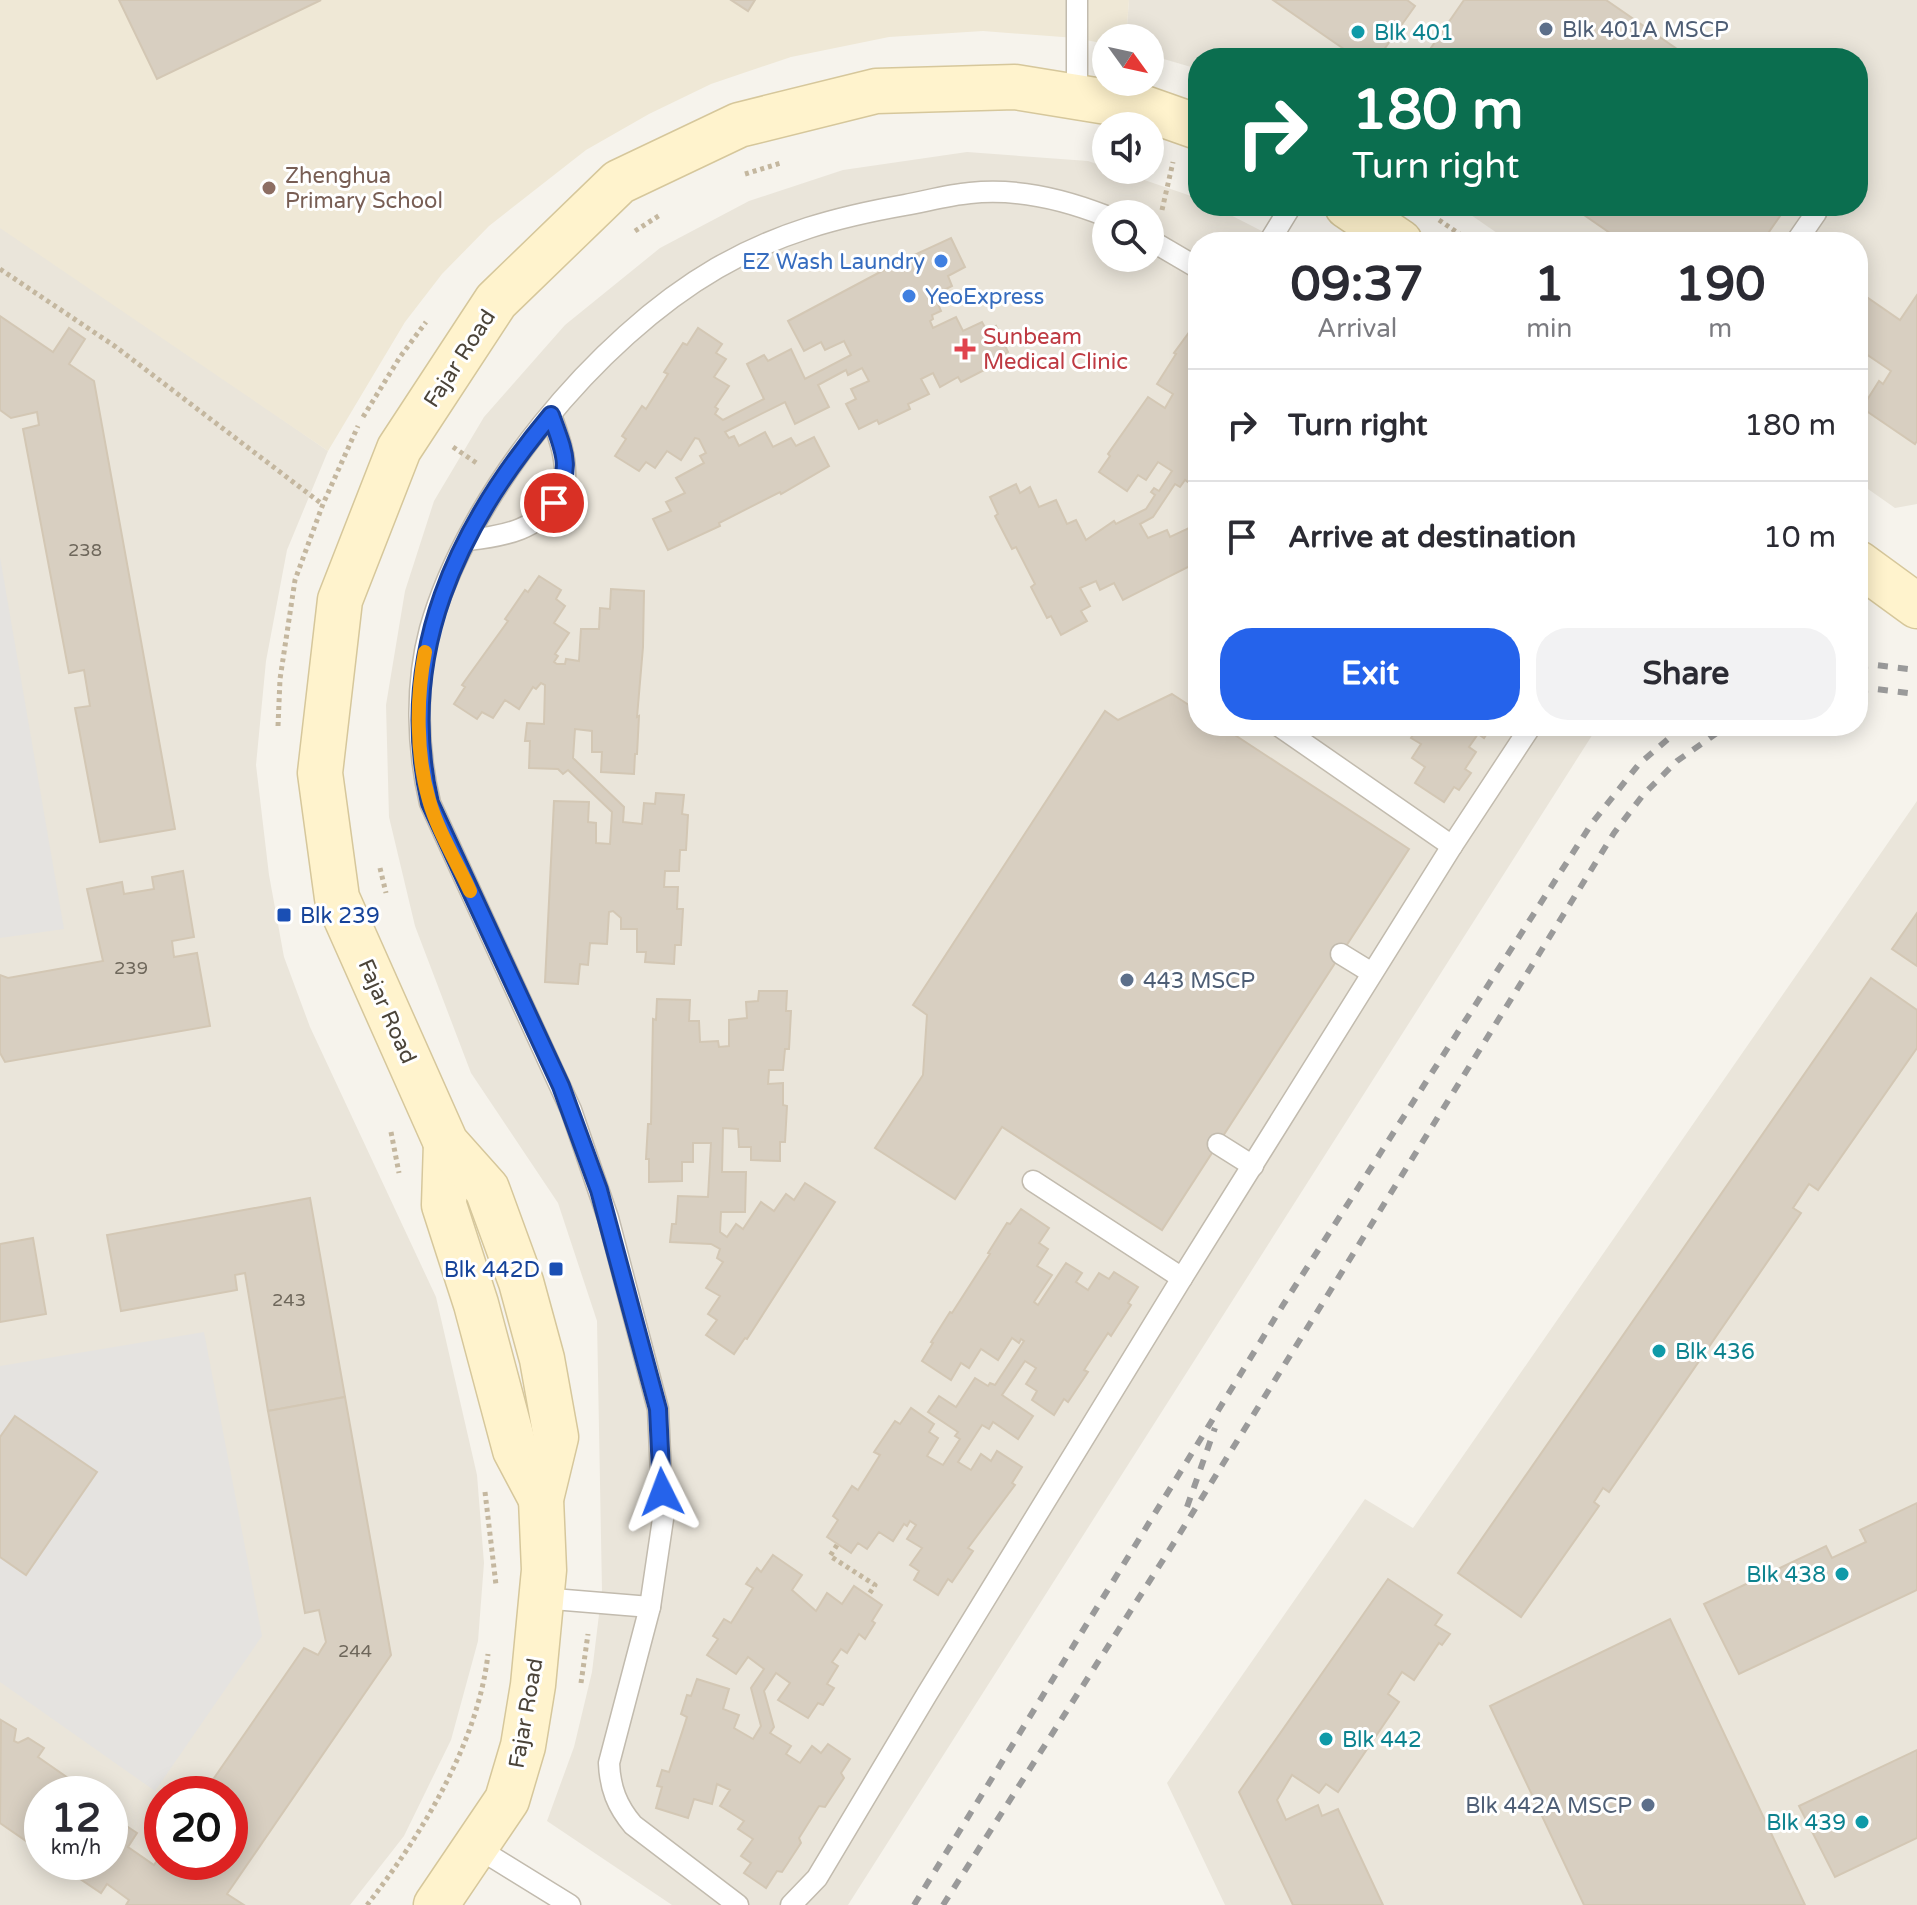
<!DOCTYPE html>
<style>
:root{--surface:#fff;--page:#f2f2f3;--text:#2b2b33;--muted:#7c7c81;--line:#e1e1e2;--accent:#2563eb}
body{margin:0;font-family:"Varela Round",sans-serif;background:var(--page);color:var(--text);height:100vh;display:flex;flex-direction:column;font-size:30px;white-space:nowrap}
*{box-sizing:border-box;margin:0}
p{font-size:26px;color:var(--muted)}
.icon{flex:none;width:44px;height:44px;fill:none;stroke:currentColor;stroke-width:2;stroke-linecap:round;stroke-linejoin:round}
.map{position:relative;flex:1;overflow:hidden}
.drawer{position:absolute;left:1188px;top:232px;width:680px;height:504px;display:flex;flex-direction:column;background:var(--surface);border-radius:32px;box-shadow:0 4px 20px #0003}
.drawer>*{flex:none}
.guide{position:absolute;left:1188px;top:48px;width:680px;height:168px;border-radius:32px;box-shadow:0 4px 20px #0003;background:#0b6e4f;color:#fff;overflow:hidden}
.needle{width:52px;rotate:123deg}
.buttons{position:absolute;left:1092px;top:24px;display:grid;gap:16px}
.buttons a{display:grid;place-items:center;width:72px;height:72px;border-radius:50%;background:var(--surface);box-shadow:0 4px 20px #0003;font-size:40px}
.speed{position:absolute;left:24px;top:1776px;display:flex;gap:16px;font-size:40px;font-weight:700;text-align:center}
.speed>*{display:grid;place-content:center;width:104px;height:104px;border-radius:50%;background:var(--surface);box-shadow:0 4px 20px #0003;line-height:1}
.speed small{font-size:20px;font-weight:400}
.speed .limit{border:12px solid #d22;background:#fff;color:#111}
.pin{position:absolute;display:grid;place-items:center;width:68px;height:68px;color:#fff;margin:-34px;border:4px solid #fff;border-radius:50%;box-shadow:0 2px 8px #0007}
.me{position:absolute;width:88px;margin:-44px;rotate:357deg;stroke-linejoin:round;filter:drop-shadow(0 0 6px #0008)}
.turn{display:flex;align-items:center;gap:28px;height:168px;padding:0 32px;font-size:36px}
.turn .icon{width:104px;height:104px;stroke-width:2.5}
.turn b{display:block;font-size:56px;line-height:68px}
.eta{display:flex;justify-content:space-evenly;align-items:center;height:136px;text-align:center}
.eta b{font-size:48px;font-weight:800;line-height:56px}
.cta{display:flex;gap:16px;margin-top:auto;padding:16px 32px}
.cta a{flex:1;height:92px;border-radius:32px;background:var(--accent);color:#fff;font-size:32px;font-weight:800;line-height:92px;text-align:center}
.cta a+a{background:var(--page);color:var(--text)}
ul{padding:0;list-style:none}
li{display:flex;align-items:center;gap:24px;height:112px;padding:0 32px;border-top:2px solid var(--line)}
li div{flex:1}
li b{display:block;font-size:30px}
li em{font-style:normal}
.map>svg:first-child{display:block}
</style>
<div class="map">
<svg width="1917" height="1905" viewBox="0 0 1917 1905">
<rect width="100%" height="100%" fill="#f6f3ec"/>
<g fill="#eae5da" fill-rule="evenodd">
<polygon points="1129,0 1917,0 1917,504 1895,508 1858,482 1858,242 1510,242 1458,206 1858,206 1858,58 1198,58 1198,69 1150,55 1150,38 1126,38"/>
<path d="M 967,152 L 1088,161 L 1106,167 L 1106,170 L 1115,170 L 1197,198 L 1198,206 L 1213,206 L 1283,242 L 1198,242 L 1198,726 L 1598,726 L 848,1905 L 672,1905 L 547,1821 L 574,1747 L 592,1672 L 602,1590 L 597,1321 L 558,1203 L 471,1073 L 415,926 L 389,817 L 386,705 L 405,591 L 434,501 L 484,417 L 565,325 L 660,248 L 749,201 L 843,170 ZM 1106,214 L 1150,214 L 1150,258 L 1106,258 Z"/>
<path d="M 0,224 L 328,451 L 287,550 L 266,661 L 256,765 L 269,875 L 284,957 L 310,1027 L 436,1297 L 477,1475 L 484,1563 L 478,1641 L 451,1740 L 404,1836 L 350,1905 L 0,1905 ZM 42,1794 L 110,1794 L 110,1862 L 42,1862 ZM 162,1794 L 230,1794 L 230,1862 L 162,1862 Z"/>
<polygon points="1917,801 1917,1905 1225,1905 1167,1783 1365,1499 1413,1528"/>
</g>
<polygon fill="#efe8d6" points="0,0 1129,0 1126,38 1106,38 1106,44 1076,38 983,31 889,37 791,57 711,84 649,114 586,150 489,226 442,274 405,322 328,451 0,228"/>
<g fill="#e5e3e0">
<polygon points="0,557 64,929 0,938"/>
<polygon points="204,1332 262,1636 155,1791 0,1682 0,1366"/>
</g>
<g fill="#d8cfc1" stroke="#d3c7b4" stroke-width="2">
<polygon points="119,0 321,0 157,79"/>
<polygon points="731,0 755,0 748,11"/>
<polygon points="1273,0 1407,0 1415,6 1378,58 1357,58"/>
<polygon points="1464,0 1606,0 1690,58 1424,58"/>
<polygon points="1571,206 1787,206 1762,242 1623,242"/>
<polygon points="951,238 965,267 948,276 952,286 934,295 941,311 932,315 933,319 930,321 933,328 956,317 963,331 982,322 987,331 996,326 1008,352 992,361 994,365 961,382 958,377 940,387 933,373 921,379 929,394 908,404 910,409 879,424 877,420 859,429 846,404 856,399 851,389 869,381 862,368 848,375 846,370 818,385 829,407 795,424 785,402 725,432 729,438 734,436 739,446 765,432 773,447 791,438 796,446 814,437 829,466 781,494 780,492 719,523 720,526 668,550 653,519 671,511 666,502 685,493 676,478 704,463 700,456 706,453 699,439 695,438 681,460 667,451 655,468 646,462 639,471 615,456 626,439 622,436 642,406 646,409 668,374 664,372 683,343 687,345 698,328 722,344 716,353 726,359 714,377 729,386 715,407 718,409 715,414 723,420 764,399 747,364 764,355 768,361 791,349 805,379 851,355 844,341 825,350 821,342 804,351 788,321 899,262"/>
<polygon points="1858,291 1900,320 1917,295 1917,441 1915,444 1862,408 1879,381 1883,384 1891,371 1863,352 1858,360"/>
<polygon points="0,316 53,352 69,328 85,339 69,364 94,381 175,829 100,842 75,708 90,706 84,670 69,673 23,429 39,425 37,412 11,418 0,410"/>
<polygon points="1198,320 1198,489 1185,480 1180,487 1175,484 1153,517 1140,524 1148,538 1167,530 1170,537 1189,528 1198,547 1198,562 1123,600 1114,583 1100,590 1096,581 1080,588 1090,606 1081,611 1087,621 1061,635 1051,616 1047,618 1031,587 1035,584 1016,547 1012,549 995,516 998,514 990,497 1016,484 1020,493 1030,487 1039,507 1056,500 1067,524 1076,520 1086,540 1114,521 1116,524 1146,509 1155,495 1151,492 1154,488 1159,491 1172,471 1158,462 1146,480 1138,475 1127,491 1099,472 1110,456 1108,454 1148,397 1165,408 1173,394 1157,384 1176,354 1174,353"/>
<polygon points="539,576 561,590 556,599 565,606 554,623 569,633 555,654 558,656 554,662 557,664 565,664 566,659 579,661 581,629 599,629 600,608 610,609 611,589 644,591 643,647 637,717 639,716 637,754 635,754 634,774 601,772 602,752 592,752 592,731 575,729 573,758 624,807 623,822 642,824 644,803 655,804 656,793 684,795 682,814 688,815 686,850 680,850 679,871 665,871 664,887 678,887 677,909 683,909 681,945 675,945 674,964 645,962 646,952 637,952 637,929 621,929 621,918 613,911 609,912 607,944 590,943 588,965 580,964 578,984 545,982 554,801 589,802 588,822 596,823 596,843 610,844 612,812 568,770 563,774 558,769 529,768 530,741 525,741 527,723 544,724 545,685 541,683 536,689 533,687 519,709 505,700 493,718 482,712 477,719 454,704 465,687 462,685 508,621 505,619 525,590 528,592"/>
<polygon points="1172,694 1198,711 1198,726 1221,726 1409,849 1162,1230 1002,1127 955,1199 875,1148 923,1075 927,1015 913,1005 1105,711 1118,720"/>
<polygon points="1334,726 1364,726 1359,732 1350,727 1345,733"/>
<polygon points="1411,726 1492,726 1484,738 1478,734 1469,747 1476,752 1465,769 1471,773 1459,790 1454,787 1444,802 1415,783 1425,767 1412,758 1421,744 1411,738 1414,733 1409,731"/>
<polygon points="183,871 194,937 172,941 174,957 197,953 210,1026 5,1062 0,1053 0,975 8,978 103,961 87,889 122,882 124,894 154,889 152,877"/>
<polygon points="1917,913 1917,966 1892,949"/>
<polygon points="1871,978 1917,1010 1917,1048 1818,1190 1809,1184 1793,1208 1801,1213 1609,1492 1603,1488 1594,1502 1599,1506 1521,1617 1458,1573"/>
<polygon points="759,991 787,991 786,1011 791,1011 789,1049 785,1049 783,1070 769,1070 768,1084 783,1083 783,1105 787,1106 785,1142 780,1142 780,1161 751,1160 751,1147 739,1147 738,1129 723,1128 722,1172 746,1172 745,1212 721,1212 720,1232 727,1237 736,1224 743,1229 761,1202 774,1211 786,1194 794,1200 805,1183 835,1202 747,1339 745,1338 734,1354 706,1335 717,1320 708,1314 720,1296 706,1288 723,1262 717,1258 720,1249 711,1244 670,1242 672,1224 676,1224 678,1196 708,1197 711,1143 693,1143 693,1162 682,1162 682,1181 649,1182 649,1159 646,1159 648,1124 651,1124 653,1019 656,1020 657,999 690,1000 689,1021 699,1021 700,1042 718,1041 719,1047 729,1046 729,1020 747,1018 746,1002 758,1001"/>
<polygon points="310,1198 345,1397 268,1411 245,1273 235,1275 237,1290 121,1311 107,1235"/>
<polygon points="1021,1209 1049,1228 1039,1243 1048,1249 1037,1266 1052,1275 1034,1302 1038,1305 1066,1263 1082,1273 1076,1282 1088,1290 1099,1273 1109,1279 1114,1272 1138,1287 1128,1303 1131,1305 1111,1336 1108,1333 1084,1370 1088,1372 1068,1402 1064,1399 1054,1415 1032,1400 1037,1391 1026,1384 1036,1368 1025,1361 1002,1395 1033,1416 1018,1439 993,1422 989,1429 982,1425 958,1462 971,1470 981,1454 991,1461 997,1451 1022,1467 1012,1483 1015,1485 968,1548 973,1551 952,1582 948,1579 938,1595 914,1580 919,1571 910,1565 922,1548 907,1539 916,1525 910,1521 907,1526 904,1524 893,1541 879,1532 867,1549 858,1543 851,1553 827,1537 838,1520 833,1516 852,1486 858,1490 880,1455 874,1452 895,1421 900,1424 911,1408 934,1424 929,1432 938,1438 927,1456 943,1465 960,1439 955,1436 958,1432 928,1412 939,1396 956,1407 975,1378 988,1386 990,1383 995,1385 1024,1341 1021,1339 1019,1343 1012,1338 998,1360 981,1349 969,1368 961,1363 951,1380 922,1361 933,1343 931,1342 950,1312 952,1313 990,1254 988,1253 1007,1223 1010,1224"/>
<polygon points="33,1238 46,1314 0,1322 0,1244"/>
<polygon points="345,1397 391,1655 227,1894 244,1905 126,1905 129,1900 107,1884 101,1893 55,1862 110,1862 110,1815 137,1833 128,1847 154,1865 162,1853 162,1862 230,1862 230,1794 203,1794 304,1648 318,1655 326,1642 319,1610 305,1613 268,1411"/>
<polygon points="15,1416 97,1472 26,1575 0,1557 0,1437"/>
<polygon points="1917,1503 1917,1590 1739,1674 1704,1604 1826,1546 1832,1558 1866,1542 1860,1530"/>
<polygon points="773,1555 802,1575 792,1590 816,1611 827,1593 842,1604 854,1586 882,1605 872,1621 875,1623 865,1639 859,1634 847,1653 841,1649 832,1662 838,1666 827,1684 834,1688 823,1705 818,1703 808,1718 778,1700 790,1683 776,1673 764,1691 774,1727 770,1733 791,1746 786,1754 800,1763 812,1746 821,1753 828,1744 850,1759 841,1773 844,1778 825,1807 819,1806 799,1838 801,1843 782,1872 777,1871 766,1888 744,1873 751,1863 741,1856 753,1839 738,1829 744,1821 720,1806 730,1790 717,1784 712,1804 694,1799 688,1818 656,1808 662,1787 657,1786 662,1770 669,1772 687,1717 681,1714 687,1695 691,1696 697,1679 729,1689 723,1709 739,1715 734,1728 753,1739 761,1726 751,1688 764,1669 748,1657 736,1674 707,1655 718,1639 713,1636 724,1619 731,1623 753,1588 746,1584 757,1568 761,1572"/>
<polygon points="1388,1579 1442,1615 1435,1625 1450,1634 1442,1645 1439,1643 1414,1680 1402,1672 1388,1694 1399,1702 1338,1792 1326,1784 1319,1793 1292,1775 1277,1800 1286,1820 1318,1805 1322,1816 1338,1809 1383,1905 1293,1905 1239,1792"/>
<polygon points="1670,1619 1805,1905 1584,1905 1490,1706"/>
<polygon points="1,1720 16,1729 14,1741 18,1743 28,1738 44,1748 38,1757 71,1780 62,1794 42,1794 42,1824 29,1843 0,1823"/>
<polygon points="1917,1750 1917,1838 1835,1877 1799,1806"/>
</g>
<g fill="none" stroke-linecap="round" stroke-linejoin="round">
<g stroke="#c2bbae" stroke-width="23">
<g id="lane">
<polyline points="1077,96 1077,0"/>
<polyline points="1150,240 1198,268"/>
<polyline points="1269,242 1291,206"/>
<polyline points="1796,242 1816,213"/>
<path d="M 468,540 C 504,536 541,530 559,494 C 562,488 565,483 565,477 C 566,455 558,435 551,415"/>
<polyline points="1279,726 1452,846"/>
<polyline points="1341,954 1372,973"/>
<polyline points="1218,1144 1253,1166"/>
<polyline points="1033,1181 1182,1278"/>
<polyline points="541,1598 650,1607"/>
<polyline points="476,1847 570,1905"/>
<path d="M 738,1905 L 633,1825 C 617,1806 610,1788 609,1763 L 650,1607 L 663,1519 L 658,1409 L 608,1218 L 571,1110 L 430,803 C 417,748 415,685 430,629 C 468,494 596,338 717,268 C 778,233 837,217 905,205 C 927,201 948,195 970,193 C 1016,188 1063,199 1106,216"/>
<polyline points="791,1905 817,1878 927,1694 1182,1278 1452,846 1531,726"/>
</g>
</g>
<g stroke="#d6c79b" stroke-width="47">
<g id="secondary">
<polyline points="1347,206 1400,242"/>
<polyline points="1858,563 1917,606"/>
<polyline points="446,1143 444,1205 476,1304 515,1450 541,1499"/>
<polyline points="436,1905 507,1800 523,1746 533,1685 544,1570 541,1499 556,1437 542,1359 521,1282 487,1189 446,1143 337,898 320,773 340,600 399,449 496,301 619,182 739,125 876,91 1015,87 1144,108 1198,127"/>
</g>
</g>
<g stroke="#c4b79f" stroke-width="5" stroke-dasharray="4 4" stroke-linecap="butt">
<polyline points="745,174 781,163"/>
<polyline points="1162,210 1173,162"/>
<polyline points="1439,220 1471,242"/>
<polyline points="635,231 660,215"/>
<polyline points="0,269 116,347 322,504"/>
<polyline points="363,417 400,357 426,322"/>
<polyline points="453,447 478,464"/>
<polyline points="278,726 280,679 295,580 323,504 358,426"/>
<polyline points="380,868 386,893"/>
<polyline points="391,1132 399,1173"/>
<polyline points="485,1492 496,1585"/>
<polyline points="837,1545 830,1556 875,1585 869,1594"/>
<polyline points="581,1683 588,1634"/>
<path d="M 367,1905 C 421,1836 478,1743 488,1654"/>
</g>
<use href="#lane" stroke="#fff" stroke-width="20"/>
<use href="#secondary" stroke="#fff3cd" stroke-width="44"/>
<g stroke="#9a9a9a" stroke-width="6" stroke-dasharray="10 10" stroke-linecap="butt">
<polyline points="1858,666 1875,665 1917,670"/>
<polyline points="1858,690 1875,689 1917,694"/>
<polyline points="1187,1507 1215,1428"/>
<polyline points="914,1905 1283,1305 1592,823 1639,764 1683,726"/>
<polyline points="943,1905 1177,1538 1614,833 1643,795 1677,761 1727,726"/>
</g>
</g>
<g fill="none" stroke-linecap="round" stroke-linejoin="round">
<g stroke="#184099" stroke-width="20">
<path id="route" d="M 554,503 C 573,466 564,452 551,415 C 457,527 396,655 430,803 L 561,1086 L 599,1190 L 658,1409 L 662,1492"/>
</g>
<use href="#route" stroke="#2563eb" stroke-width="14"/>
<path stroke="#f59e0b" stroke-width="14" d="M 425,652 C 416,698 416,755 429,800 C 438,832 457,862 470,891"/>
</g>
<g fill="#5c6f8a" stroke="#fff" stroke-width="3">
<circle cx="1546" cy="29" r="8"/>
<circle cx="1127" cy="980" r="8"/>
<circle cx="1648" cy="1805" r="8"/>
</g>
<g fill="#0f9aa8" stroke="#fff" stroke-width="3">
<circle cx="1358" cy="32" r="8"/>
<circle cx="1659" cy="1351" r="8"/>
<circle cx="1842" cy="1574" r="8"/>
<circle cx="1326" cy="1739" r="8"/>
<circle cx="1862" cy="1822" r="8"/>
</g>
<circle fill="#8d6e63" stroke="#fff" stroke-width="3" cx="269" cy="188" r="8"/>
<g fill="#3f7fe0" stroke="#fff" stroke-width="3">
<circle cx="941" cy="261" r="8"/>
<circle cx="909" cy="296" r="8"/>
</g>
<path fill="#e0444e" stroke="#fff" stroke-width="3" d="M961 337h8v8h8v8h-8v8h-8v-8h-8v-8h8z"/>
<g fill="#1a4fb4" stroke="#fff" stroke-width="3">
<rect x="276" y="907" width="16" height="16" rx="4"/>
<rect x="548" y="1261" width="16" height="16" rx="4"/>
</g>
<g text-anchor="middle" stroke-width="6" stroke-linejoin="round" paint-order="stroke">
<g font-size="18" fill="#6e675b">
<text x="85" y="556">238</text>
<text x="131" y="974">239</text>
<text x="289" y="1306">243</text>
<text x="355" y="1657">244</text>
</g>
<g font-size="22" fill="#4e5e75" stroke="#fff" text-anchor="start">
<text x="1562" y="37">Blk 401A MSCP</text>
<text x="1143" y="988">443 MSCP</text>
<text x="1632" y="1813" text-anchor="end">Blk 442A MSCP</text>
</g>
<g font-size="22" fill="#0d838f" stroke="#fff" text-anchor="start">
<text x="1374" y="40">Blk 401</text>
<text x="1675" y="1359">Blk 436</text>
<text x="1826" y="1582" text-anchor="end">Blk 438</text>
<text x="1342" y="1747">Blk 442</text>
<text x="1846" y="1830" text-anchor="end">Blk 439</text>
</g>
<g font-size="22" fill="#785e54" stroke="#fff" text-anchor="start">
<text x="285" y="183">Zhenghua<tspan x="285" dy="25">Primary School</tspan></text>
</g>
<g font-size="22" fill="#366cbe" stroke="#fff" text-anchor="end">
<text x="925" y="269">EZ Wash Laundry</text>
<text x="925" y="304" text-anchor="start">YeoExpress</text>
</g>
<g font-size="22" fill="#be3a42" stroke="#fff" text-anchor="start">
<text x="983" y="344">Sunbeam<tspan x="983" dy="25">Medical Clinic</tspan></text>
</g>
<g font-size="22" fill="#4b4439" stroke="#fff">
<text transform="translate(459 358) rotate(-57)" y="8">Fajar Road</text>
<text transform="translate(388 1011) rotate(66)" y="8">Fajar Road</text>
<text transform="translate(525 1713) rotate(-80)" y="8">Fajar Road</text>
</g>
<g font-size="22" fill="#164399" stroke="#fff" text-anchor="start">
<text x="300" y="923">Blk 239</text>
<text x="540" y="1277" text-anchor="end">Blk 442D</text>
</g>
</g>
</svg>
<div class="buttons">
<a><svg class="needle" viewBox="-14 -14 28 28"><path d="M0-13l5 13h-10z" fill="#e53935"/><path d="M0 13l5-13h-10z" fill="#7c7c81"/></svg></a>
<a><svg class="icon" aria-label="sound" viewBox="0 0 24 24"><path d="M4 9h4l5-4v14l-5-4H4zM17 9q2 3 0 6"/></svg></a>
<a><svg class="icon" aria-label="search" viewBox="0 0 24 24"><circle cx="10" cy="10" r="6"/><path d="M15 15l6 6"/></svg></a>
</div>
<div class="speed"><div>12<small>km/h</small></div><div class="limit">20</div></div>
<div class="pin" style="left:554px;top:503px;background:#d93025"><svg class="icon" aria-label="arrive" viewBox="0 0 24 24"><path d="M6 21V4h12l-3 4 3 4H6"/></svg></div>
<svg class="me" style="left:662px;top:1492px" viewBox="-20 -20 40 40"><path d="M0-17L14 15 0 8-14 15z" fill="#2563eb" stroke="#fff" stroke-width="4"/></svg>
<div class="guide">
<div class="turn"><svg class="icon" aria-label="right" viewBox="0 0 24 24"><path d="M7 20v-9h11M14 6l5 5-5 5"/></svg><div><b>180 m</b>Turn right</div></div>
</div>
<section class="drawer">
<div class="eta">
<div><b>09:37</b><p>Arrival</p></div>
<div><b>1</b><p>min</p></div>
<div><b>190</b><p>m</p></div>
</div>
<ul>
<li><svg class="icon" aria-label="right" viewBox="0 0 24 24"><path d="M7 20v-9h11M14 6l5 5-5 5"/></svg><div><b>Turn right</b></div><em>180 m</em></li>
<li><svg class="icon" aria-label="arrive" viewBox="0 0 24 24"><path d="M6 21V4h12l-3 4 3 4H6"/></svg><div><b>Arrive at destination</b></div><em>10 m</em></li>
</ul>
<div class="cta"><a>Exit</a><a>Share</a></div>
</section>
</div>
